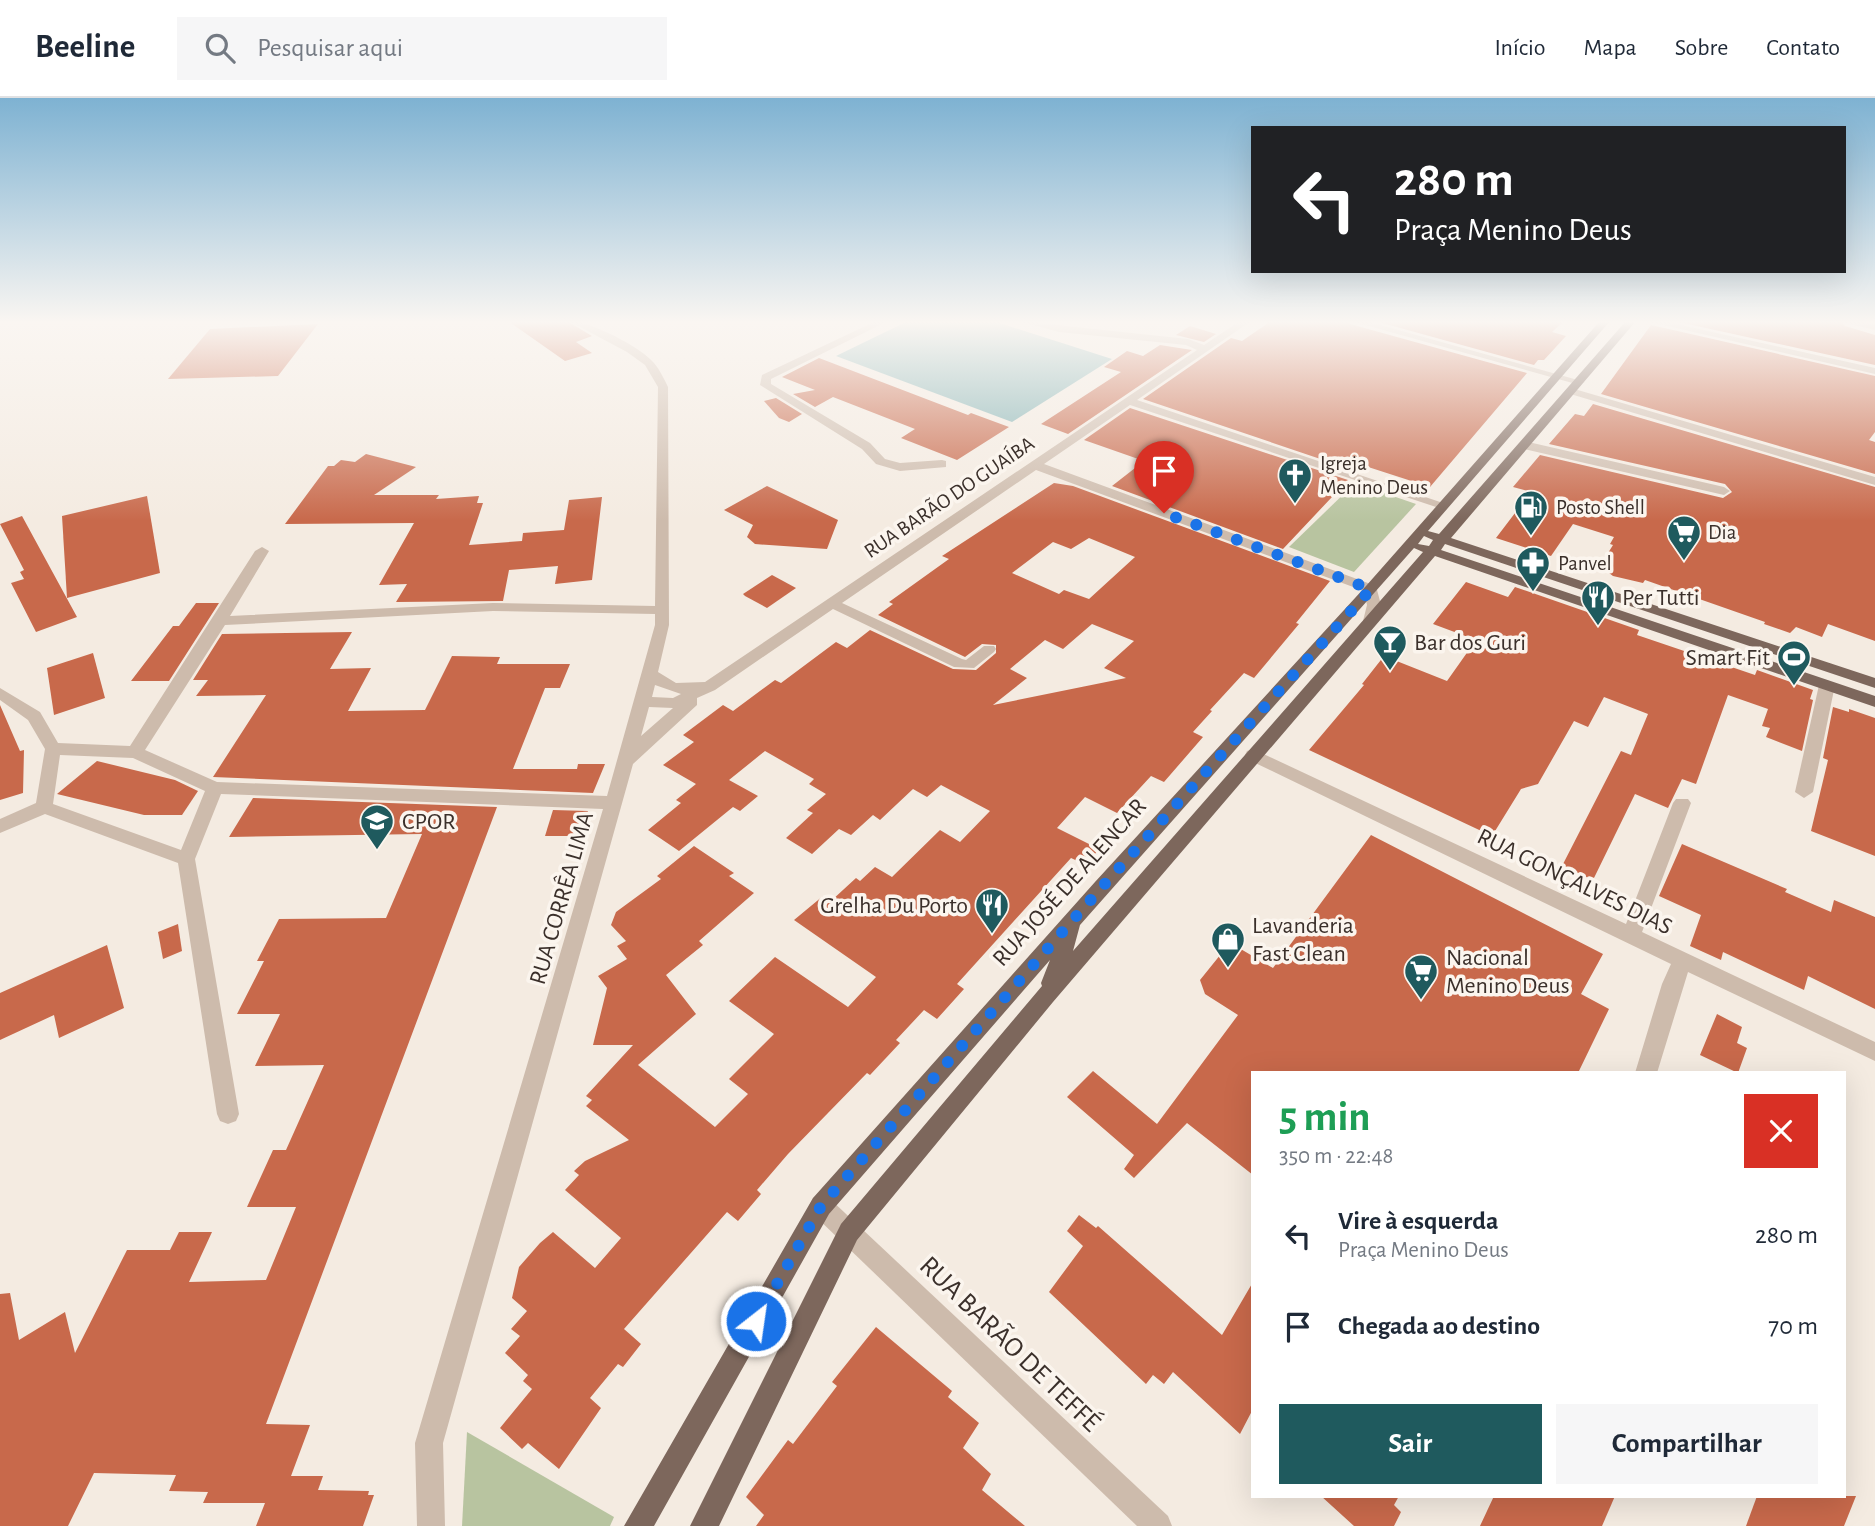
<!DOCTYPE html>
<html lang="pt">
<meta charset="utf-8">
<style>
:root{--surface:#fff;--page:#f6f6f7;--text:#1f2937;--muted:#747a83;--line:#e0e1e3;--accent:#1f5a5e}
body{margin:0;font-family:"Alegreya Sans",sans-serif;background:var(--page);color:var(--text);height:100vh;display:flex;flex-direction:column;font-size:26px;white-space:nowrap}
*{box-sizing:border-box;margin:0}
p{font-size:23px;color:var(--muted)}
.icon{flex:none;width:38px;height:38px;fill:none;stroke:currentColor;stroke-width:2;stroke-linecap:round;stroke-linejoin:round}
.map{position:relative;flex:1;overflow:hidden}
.details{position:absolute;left:1251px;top:973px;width:595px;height:427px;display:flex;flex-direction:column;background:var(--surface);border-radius:0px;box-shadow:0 7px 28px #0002}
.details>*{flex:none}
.guide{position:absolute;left:1251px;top:28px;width:595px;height:147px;border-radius:0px;box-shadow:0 7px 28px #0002;background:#202124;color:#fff;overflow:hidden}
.pin{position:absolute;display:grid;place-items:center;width:60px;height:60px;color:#fff;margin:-72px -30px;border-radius:50% 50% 50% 0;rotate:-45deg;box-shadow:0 0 7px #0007}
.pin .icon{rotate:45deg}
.me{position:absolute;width:77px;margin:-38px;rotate:30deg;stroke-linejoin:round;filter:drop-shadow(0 0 5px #0008)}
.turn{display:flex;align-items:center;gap:24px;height:147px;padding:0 28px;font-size:32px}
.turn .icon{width:91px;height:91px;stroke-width:2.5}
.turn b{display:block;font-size:49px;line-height:60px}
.round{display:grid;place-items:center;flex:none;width:74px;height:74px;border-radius:0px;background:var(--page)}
.headline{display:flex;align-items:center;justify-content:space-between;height:119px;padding:0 28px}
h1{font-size:42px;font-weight:700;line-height:52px;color:#1e9e55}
.button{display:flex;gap:14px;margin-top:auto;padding:14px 28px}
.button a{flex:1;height:80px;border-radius:0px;background:var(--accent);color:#fff;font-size:28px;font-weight:700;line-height:80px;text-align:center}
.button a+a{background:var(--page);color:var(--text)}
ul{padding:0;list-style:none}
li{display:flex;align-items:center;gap:21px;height:91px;padding:0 28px}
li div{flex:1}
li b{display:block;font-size:26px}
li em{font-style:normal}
header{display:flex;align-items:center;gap:42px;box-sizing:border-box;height:98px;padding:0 35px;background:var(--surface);border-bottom:2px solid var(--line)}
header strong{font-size:33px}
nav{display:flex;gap:38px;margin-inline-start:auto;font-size:24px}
.search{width:490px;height:63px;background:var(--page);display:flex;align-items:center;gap:18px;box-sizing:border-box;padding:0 24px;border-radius:0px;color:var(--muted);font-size:26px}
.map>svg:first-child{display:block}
</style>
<header>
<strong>Beeline</strong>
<div class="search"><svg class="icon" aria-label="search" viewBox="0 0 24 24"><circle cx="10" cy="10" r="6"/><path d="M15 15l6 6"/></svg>Pesquisar aqui</div>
<nav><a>Início</a><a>Mapa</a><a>Sobre</a><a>Contato</a></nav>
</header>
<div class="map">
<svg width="1875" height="1428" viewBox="0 0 1875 1428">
<rect width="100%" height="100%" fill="#f4ebe1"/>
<g fill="#b8c4a0">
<polygon points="1355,385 1416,406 1354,474 1289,449"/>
<polygon points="467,1334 614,1419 610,1428 462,1428"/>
</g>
<polygon fill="#7fb0b2" points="908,223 993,223 1112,261 1012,324 836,258"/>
<g fill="#c8694b" fill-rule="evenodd">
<polygon points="508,223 567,223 592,238 576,244 592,255 565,263"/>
<polygon points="1271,223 1348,223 1350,226 1527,275 1430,389 1362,367 1356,373 1143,301 1231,240 1242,243"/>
<polygon points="1375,223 1564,223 1552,234 1566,238 1544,262 1538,262 1534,267"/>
<polygon points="1674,223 1841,223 1845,228 1875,237 1875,267"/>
<polygon points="318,226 278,278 168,281 210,231"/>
<polygon points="1651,227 1875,278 1875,334 1869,342 1875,344 1875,376 1601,296"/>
<polygon points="1190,228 1216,236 1204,244 1176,237"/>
<polygon points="1160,247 1192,252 1068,336 1041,326 1121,274 1104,269 1127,253 1143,258"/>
<polygon points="819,260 968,317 971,315 1009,329 957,362 901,340 915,331 833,299 815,309 793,296 815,292 782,279"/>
<polygon points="776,300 802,316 789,324 779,320 764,303"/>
<polygon points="1593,306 1875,389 1875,543 1828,526 1822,539 1796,529 1790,535 1764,526 1765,524 1645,482 1643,485 1613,478 1600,468 1613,447 1610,446 1614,439 1573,426 1551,458 1496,440 1531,394 1513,389 1540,357 1723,400 1732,394 1725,386 1549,346 1575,316 1584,318"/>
<polygon points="1130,310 1348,382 1283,451 1112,388 1144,363 1084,342"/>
<polygon points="366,356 416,369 374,397 439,397 436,401 479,398 477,405 483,405 469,447 522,443 523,435 564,432 569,402 602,399 592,482 555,486 558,468 509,472 503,503 396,504 407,486 379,487 414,425 285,426 328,368 334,368 341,362 355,364"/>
<path d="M 1054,385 L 1073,388 L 1330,483 L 1296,525 L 1299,526 L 1254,580 L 1244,575 L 1210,612 L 1212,613 L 1193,634 L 1203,639 L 1164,684 L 1151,678 L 1117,715 L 1085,699 L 1057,730 L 1099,751 L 1086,767 L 1071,760 L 957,886 L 964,891 L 937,921 L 924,912 L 896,942 L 900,945 L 870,977 L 867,975 L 788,1056 L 757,1092 L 761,1096 L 738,1123 L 727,1114 L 624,1231 L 641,1246 L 623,1269 L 618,1266 L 590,1300 L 601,1310 L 559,1371 L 528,1345 L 522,1351 L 500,1330 L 532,1291 L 523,1283 L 528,1277 L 505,1255 L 520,1238 L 511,1231 L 527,1213 L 512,1200 L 519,1169 L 540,1145 L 553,1134 L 595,1170 L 621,1140 L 565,1092 L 579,1077 L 574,1073 L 585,1063 L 629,1042 L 586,1008 L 592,1002 L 586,998 L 633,947 L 593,947 L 607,890 L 598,878 L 627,861 L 617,848 L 626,843 L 611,827 L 616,814 L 661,781 L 657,778 L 694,748 L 734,775 L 729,778 L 754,795 L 699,843 L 703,847 L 666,877 L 696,916 L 638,967 L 715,1029 L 748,996 L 729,981 L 774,936 L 729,903 L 775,859 L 848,909 L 876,879 L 794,822 L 823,798 L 831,803 L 856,780 L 860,783 L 875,769 L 892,779 L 940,732 L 960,744 L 990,713 L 941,687 L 927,699 L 913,691 L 880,722 L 873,717 L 851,737 L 839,731 L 812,756 L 786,740 L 813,715 L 807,712 L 826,696 L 809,686 L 814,681 L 765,653 L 729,682 L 758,698 L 740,713 L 733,709 L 679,753 L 648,732 L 681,705 L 676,702 L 696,686 L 663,667 L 694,644 L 683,637 L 723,607 L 733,613 L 775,582 L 781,585 L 836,544 L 847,550 L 870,532 L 953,571 L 976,572 L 996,555 L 996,547 L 982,546 L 965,559 L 878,517 L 893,506 L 889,504 L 949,461 L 942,458 ZM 1089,440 L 1135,459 L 1089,501 L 1064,492 L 1059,496 L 1012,475 L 1053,444 L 1071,451 ZM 1092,526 L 1134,543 L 1104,570 L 1126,580 L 993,607 L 1027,580 L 1010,571 L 1045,542 L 1063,551 Z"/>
<polygon points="767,388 838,422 827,451 755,446 747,439 753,427 724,412"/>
<polygon points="147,398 160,475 67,500 62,418"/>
<polygon points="22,418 77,519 36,534 11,485 24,481 20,474 24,472 0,426"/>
<polygon points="772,477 796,490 767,510 745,498 743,496"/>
<polygon points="1466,484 1508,499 1515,489 1639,532 1637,537 1755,577 1757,572 1813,592 1810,601 1813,602 1802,653 1766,639 1770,630 1762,628 1768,611 1728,597 1696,686 1682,681 1668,710 1635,696 1593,782 1562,768 1621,653 1631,657 1648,616 1604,599 1588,629 1574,623 1538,686 1521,691 1492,738 1309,652 1364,587 1362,586 1384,558 1447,583 1476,542 1433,526"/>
<polygon points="196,505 219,505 169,583 131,583 173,528 179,528"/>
<polygon points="352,534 330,571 371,570 348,613 425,612 452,558 500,559 497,566 570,566 560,590 545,590 513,671 577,671 578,666 605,666 593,695 213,679 266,597 196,598 208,582 193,582 222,536"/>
<polygon points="93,555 105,600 54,617 47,570"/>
<polygon points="0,607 20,653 24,652 23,695 0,702"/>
<polygon points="1833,609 1849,614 1849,611 1875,620 1875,758 1811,733 1828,662 1823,660"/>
<polygon points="97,663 175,682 198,693 182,717 144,717 57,696"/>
<polygon points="253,700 497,709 266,1326 310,1327 291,1378 323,1378 318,1392 369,1393 368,1397 374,1397 363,1428 256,1428 265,1405 203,1405 208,1394 169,1393 176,1377 94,1375 68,1428 0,1428 0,1196 10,1195 19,1242 65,1214 75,1255 127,1152 170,1152 179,1134 212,1134 189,1184 266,1182 296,1109 247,1109 273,1052 286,1052 324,967 255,968 280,916 237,916 264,863 257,863 279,821 386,820 422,736 229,739"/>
<polygon points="553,712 588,713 583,738 545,738"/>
<polygon points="1371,737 1603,856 1581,896 1609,911 1578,975 1253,975 1253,1077 1187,1025 1134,1080 1124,1071 1134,1057 1067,999 1093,973 1157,1026 1238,917 1205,896 1200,882 1225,851 1239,850 1273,870"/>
<polygon points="1682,746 1787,791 1785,794 1831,814 1834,802 1875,819 1875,911 1808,878 1804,892 1723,854 1721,862 1690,848 1701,817 1659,798"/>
<polygon points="178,826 182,853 163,861 158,834"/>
<polygon points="107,847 124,910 59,940 54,917 0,942 0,895"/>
<polygon points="1717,916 1742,929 1737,945 1747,950 1738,975 1700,957"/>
<polygon points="1079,1117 1096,1130 1098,1128 1222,1237 1253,1184 1253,1311 1240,1336 1173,1274 1164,1286 1153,1277 1146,1286 1049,1194 1083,1148 1067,1133"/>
<polygon points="876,1229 952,1293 948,1299 979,1325 963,1350 991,1376 982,1392 1025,1428 756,1428 764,1417 746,1399 788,1342 793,1346 837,1288 832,1284"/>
<polygon points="1321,1398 1399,1398 1394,1407 1401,1414 1394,1428 1354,1428"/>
<polygon points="1494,1398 1615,1398 1602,1428 1480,1428"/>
<polygon points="1757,1398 1856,1398 1844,1428 1746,1428"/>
</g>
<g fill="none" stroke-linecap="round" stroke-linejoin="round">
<g fill="#cdbbac" fill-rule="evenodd">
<path d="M 569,223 C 588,222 641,249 654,265 C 660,272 664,281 668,289 L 669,527 L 658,574 L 676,585 L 705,584 L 1197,252 L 1186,247 L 1059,234 L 1019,223 L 1188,241 L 1204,247 L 1240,223 L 1251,223 L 1137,302 L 1449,407 L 1447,410 L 1439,410 L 1130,307 L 1044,366 L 1376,488 L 1381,507 L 1375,526 L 1365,526 L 1363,523 L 1367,507 L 1364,493 L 1036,372 L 842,505 L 962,561 L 966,562 L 984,548 L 994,548 L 996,551 L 994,554 L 974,570 L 954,569 L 833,511 L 715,592 L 697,600 L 697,607 L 633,666 L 443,1345 L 445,1428 L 417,1428 L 415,1345 L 603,711 L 221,696 L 195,761 L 239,1016 L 236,1023 L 228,1026 L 220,1023 L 217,1016 L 178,765 L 45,716 L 0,735 L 0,721 L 36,705 L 45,651 L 28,622 L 0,602 L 0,590 L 40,614 L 58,645 L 130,648 L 255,453 L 262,449 L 269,453 L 230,518 L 493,505 L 655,508 L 658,289 L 645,267 L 627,254 ZM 493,513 L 655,516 L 655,527 L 607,698 L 217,684 L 145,652 L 225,527 ZM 655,587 L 681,596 L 673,600 L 652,599 ZM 649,609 L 673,610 L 641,638 ZM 60,657 L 133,660 L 205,693 L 181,752 L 53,706 Z"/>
<polygon points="876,223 888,223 771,281 771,286 870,345 885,361 900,365 942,362 946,363 946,369 900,373 876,366 862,351 760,287 762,277"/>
<polygon points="1351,223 1366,223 1585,284 1576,286"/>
<polygon points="1646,223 1663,223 1875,270 1875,276"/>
<polygon points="1844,223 1875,226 1875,232 1846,225"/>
<polygon points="1571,290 1875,379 1875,387 1567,295 1567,291"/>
<polygon points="1524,343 1724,389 1730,393 1724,397 1520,350 1518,347"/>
<polygon points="1827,582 1835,587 1813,694 1804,700 1795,694 1819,587"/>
<polygon points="1253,651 1626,826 1673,705 1676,701 1688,701 1691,705 1642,834 1875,944 1875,963 1688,874 1657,975 1635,975 1662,886 1671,866 1247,661 1245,657 1247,653"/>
<polygon points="821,1096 829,1100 1168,1418 1172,1428 1137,1428 813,1116 809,1108 813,1100"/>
</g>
<path fill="#7d675c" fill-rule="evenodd" d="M 1600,223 L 1610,223 L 1428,433 L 1439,436 L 1626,223 L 1636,223 L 1451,440 L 1875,580 L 1875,590 L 1445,446 L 1441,452 L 1875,598 L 1875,609 L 1435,458 L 1053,904 L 857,1142 L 719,1428 L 690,1428 L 841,1126 L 1042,888 L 1041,885 L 1050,862 L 829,1116 L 654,1428 L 624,1428 L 813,1100 L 1095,784 L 1366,488 ZM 1424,438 L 1433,442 L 1429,448 L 1418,446 ZM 1414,450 L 1423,454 L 1073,853 L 1080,827 Z"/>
</g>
<linearGradient id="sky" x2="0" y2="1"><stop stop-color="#7eb2d2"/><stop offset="0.53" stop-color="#faf6f2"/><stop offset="1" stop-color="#faf6f2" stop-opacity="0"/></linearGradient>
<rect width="1875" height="423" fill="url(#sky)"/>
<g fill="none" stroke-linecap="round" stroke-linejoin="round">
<polyline stroke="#1a73e8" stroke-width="12" stroke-dasharray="0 21.6" points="756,1223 821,1108 1102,789 1371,491 1164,415"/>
</g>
<defs>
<g id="church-pin" transform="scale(1.75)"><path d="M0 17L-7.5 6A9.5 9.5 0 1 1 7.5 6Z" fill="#1f5a5e" stroke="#fbf5ee"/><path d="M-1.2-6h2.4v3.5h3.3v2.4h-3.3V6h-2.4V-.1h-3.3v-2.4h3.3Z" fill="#fff"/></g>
<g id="fuel-pin" transform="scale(1.75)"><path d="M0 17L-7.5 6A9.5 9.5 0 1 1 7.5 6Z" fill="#1f5a5e" stroke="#fbf5ee"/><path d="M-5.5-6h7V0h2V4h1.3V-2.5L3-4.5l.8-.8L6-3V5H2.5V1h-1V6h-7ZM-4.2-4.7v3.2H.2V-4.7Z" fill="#fff"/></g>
<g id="supermarket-pin" transform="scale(1.75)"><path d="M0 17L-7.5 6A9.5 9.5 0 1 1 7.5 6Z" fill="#1f5a5e" stroke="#fbf5ee"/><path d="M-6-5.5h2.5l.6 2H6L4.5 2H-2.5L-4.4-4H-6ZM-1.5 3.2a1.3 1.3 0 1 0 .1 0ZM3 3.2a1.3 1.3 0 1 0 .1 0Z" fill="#fff"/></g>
<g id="pharmacy-pin" transform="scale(1.75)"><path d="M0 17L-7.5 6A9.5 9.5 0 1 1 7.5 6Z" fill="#1f5a5e" stroke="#fbf5ee"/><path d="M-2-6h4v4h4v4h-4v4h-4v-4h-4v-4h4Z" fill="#fff"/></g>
<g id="restaurant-pin" transform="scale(1.75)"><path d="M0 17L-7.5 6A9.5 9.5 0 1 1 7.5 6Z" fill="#1f5a5e" stroke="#fbf5ee"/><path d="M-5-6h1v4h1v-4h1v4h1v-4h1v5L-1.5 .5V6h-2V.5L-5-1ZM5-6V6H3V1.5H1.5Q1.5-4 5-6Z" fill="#fff"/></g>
<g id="bar-pin" transform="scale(1.75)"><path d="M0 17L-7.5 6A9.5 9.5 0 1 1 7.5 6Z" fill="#1f5a5e" stroke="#fbf5ee"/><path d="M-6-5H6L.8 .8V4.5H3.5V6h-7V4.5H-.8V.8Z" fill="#fff"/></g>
<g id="stadium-pin" transform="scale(1.75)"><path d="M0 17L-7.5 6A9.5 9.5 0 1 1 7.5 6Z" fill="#1f5a5e" stroke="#fbf5ee"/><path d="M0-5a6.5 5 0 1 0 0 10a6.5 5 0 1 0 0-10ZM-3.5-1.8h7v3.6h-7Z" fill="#fff"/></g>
<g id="school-pin" transform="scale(1.75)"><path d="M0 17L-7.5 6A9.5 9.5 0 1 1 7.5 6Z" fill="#1f5a5e" stroke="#fbf5ee"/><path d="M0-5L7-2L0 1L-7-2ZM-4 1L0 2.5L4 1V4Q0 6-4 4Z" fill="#fff"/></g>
<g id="shop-pin" transform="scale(1.75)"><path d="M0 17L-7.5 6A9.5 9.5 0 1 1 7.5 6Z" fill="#1f5a5e" stroke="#fbf5ee"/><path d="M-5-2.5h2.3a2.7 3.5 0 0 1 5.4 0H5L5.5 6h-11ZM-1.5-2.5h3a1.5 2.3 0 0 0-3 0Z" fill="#fff"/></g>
</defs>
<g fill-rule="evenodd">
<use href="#church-pin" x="1295" y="377"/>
<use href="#fuel-pin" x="1531" y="409"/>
<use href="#supermarket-pin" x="1684" y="434"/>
<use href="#pharmacy-pin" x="1533" y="465"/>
<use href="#restaurant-pin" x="1598" y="499"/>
<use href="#bar-pin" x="1390" y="544"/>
<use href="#stadium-pin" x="1794" y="559"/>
<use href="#school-pin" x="377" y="723"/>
<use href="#restaurant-pin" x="992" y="807"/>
<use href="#shop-pin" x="1228" y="841"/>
<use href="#supermarket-pin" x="1421" y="873"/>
</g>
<g text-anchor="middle" stroke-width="7" stroke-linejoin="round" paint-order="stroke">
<g font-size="21" fill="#3b302b" stroke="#fbf5ee" text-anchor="start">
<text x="1320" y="372">Igreja<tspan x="1320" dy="24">Menino Deus</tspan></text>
<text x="1556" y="416">Posto Shell</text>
<text x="1708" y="441">Dia</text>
<text x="1558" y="472">Panvel</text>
</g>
<g font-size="21" fill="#3b302b" stroke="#fbf5ee">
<text transform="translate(949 399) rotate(-34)" y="7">RUA BARÃO DO GUAÍBA</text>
</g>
<g font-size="24" fill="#3b302b" stroke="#fbf5ee" text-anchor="start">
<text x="1622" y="507">Per Tutti</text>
<text x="1414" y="552">Bar dos Guri</text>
<text x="1770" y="567" text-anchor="end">Smart Fit</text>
<text x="402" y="731">CPOR</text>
<text x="968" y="815" text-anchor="end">Grelha Du Porto</text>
<text x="1252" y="835">Lavanderia<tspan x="1252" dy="28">Fast Clean</tspan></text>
<text x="1446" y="867">Nacional<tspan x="1446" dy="28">Menino Deus</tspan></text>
</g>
<g font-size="24" fill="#3b302b" stroke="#fbf5ee">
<text transform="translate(1575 783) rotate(26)" y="8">RUA GONÇALVES DIAS</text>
<text transform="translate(1069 784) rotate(-48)" y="8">RUA JOSÉ DE ALENCAR</text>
<text transform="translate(561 800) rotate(-74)" y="8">RUA CORRÊA LIMA</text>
</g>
<g font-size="28" fill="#3b302b" stroke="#fbf5ee">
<text transform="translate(1011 1245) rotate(44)" y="10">RUA BARÃO DE TEFFÉ</text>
</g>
</g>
</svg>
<div class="pin" style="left:1164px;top:415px;background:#d93025"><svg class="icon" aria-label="arrive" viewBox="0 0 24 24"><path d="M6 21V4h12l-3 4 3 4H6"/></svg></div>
<svg class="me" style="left:756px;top:1223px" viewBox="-20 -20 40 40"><circle r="17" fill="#1a73e8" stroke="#fff" stroke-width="3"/><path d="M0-11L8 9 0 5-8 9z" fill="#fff"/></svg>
<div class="guide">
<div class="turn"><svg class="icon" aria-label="left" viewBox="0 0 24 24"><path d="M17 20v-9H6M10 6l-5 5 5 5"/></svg><div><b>280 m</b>Praça Menino Deus</div></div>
</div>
<section class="details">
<div class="headline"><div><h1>5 min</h1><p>350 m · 22:48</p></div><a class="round" style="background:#d93025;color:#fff"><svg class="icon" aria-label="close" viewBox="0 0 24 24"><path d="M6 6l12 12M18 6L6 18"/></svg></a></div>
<ul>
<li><svg class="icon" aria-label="left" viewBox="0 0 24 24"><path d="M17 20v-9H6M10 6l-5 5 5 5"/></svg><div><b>Vire à esquerda</b><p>Praça Menino Deus</p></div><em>280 m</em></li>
<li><svg class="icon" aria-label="arrive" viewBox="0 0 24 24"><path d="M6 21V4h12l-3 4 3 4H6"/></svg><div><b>Chegada ao destino</b></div><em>70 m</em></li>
</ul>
<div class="button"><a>Sair</a><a>Compartilhar</a></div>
</section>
</div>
